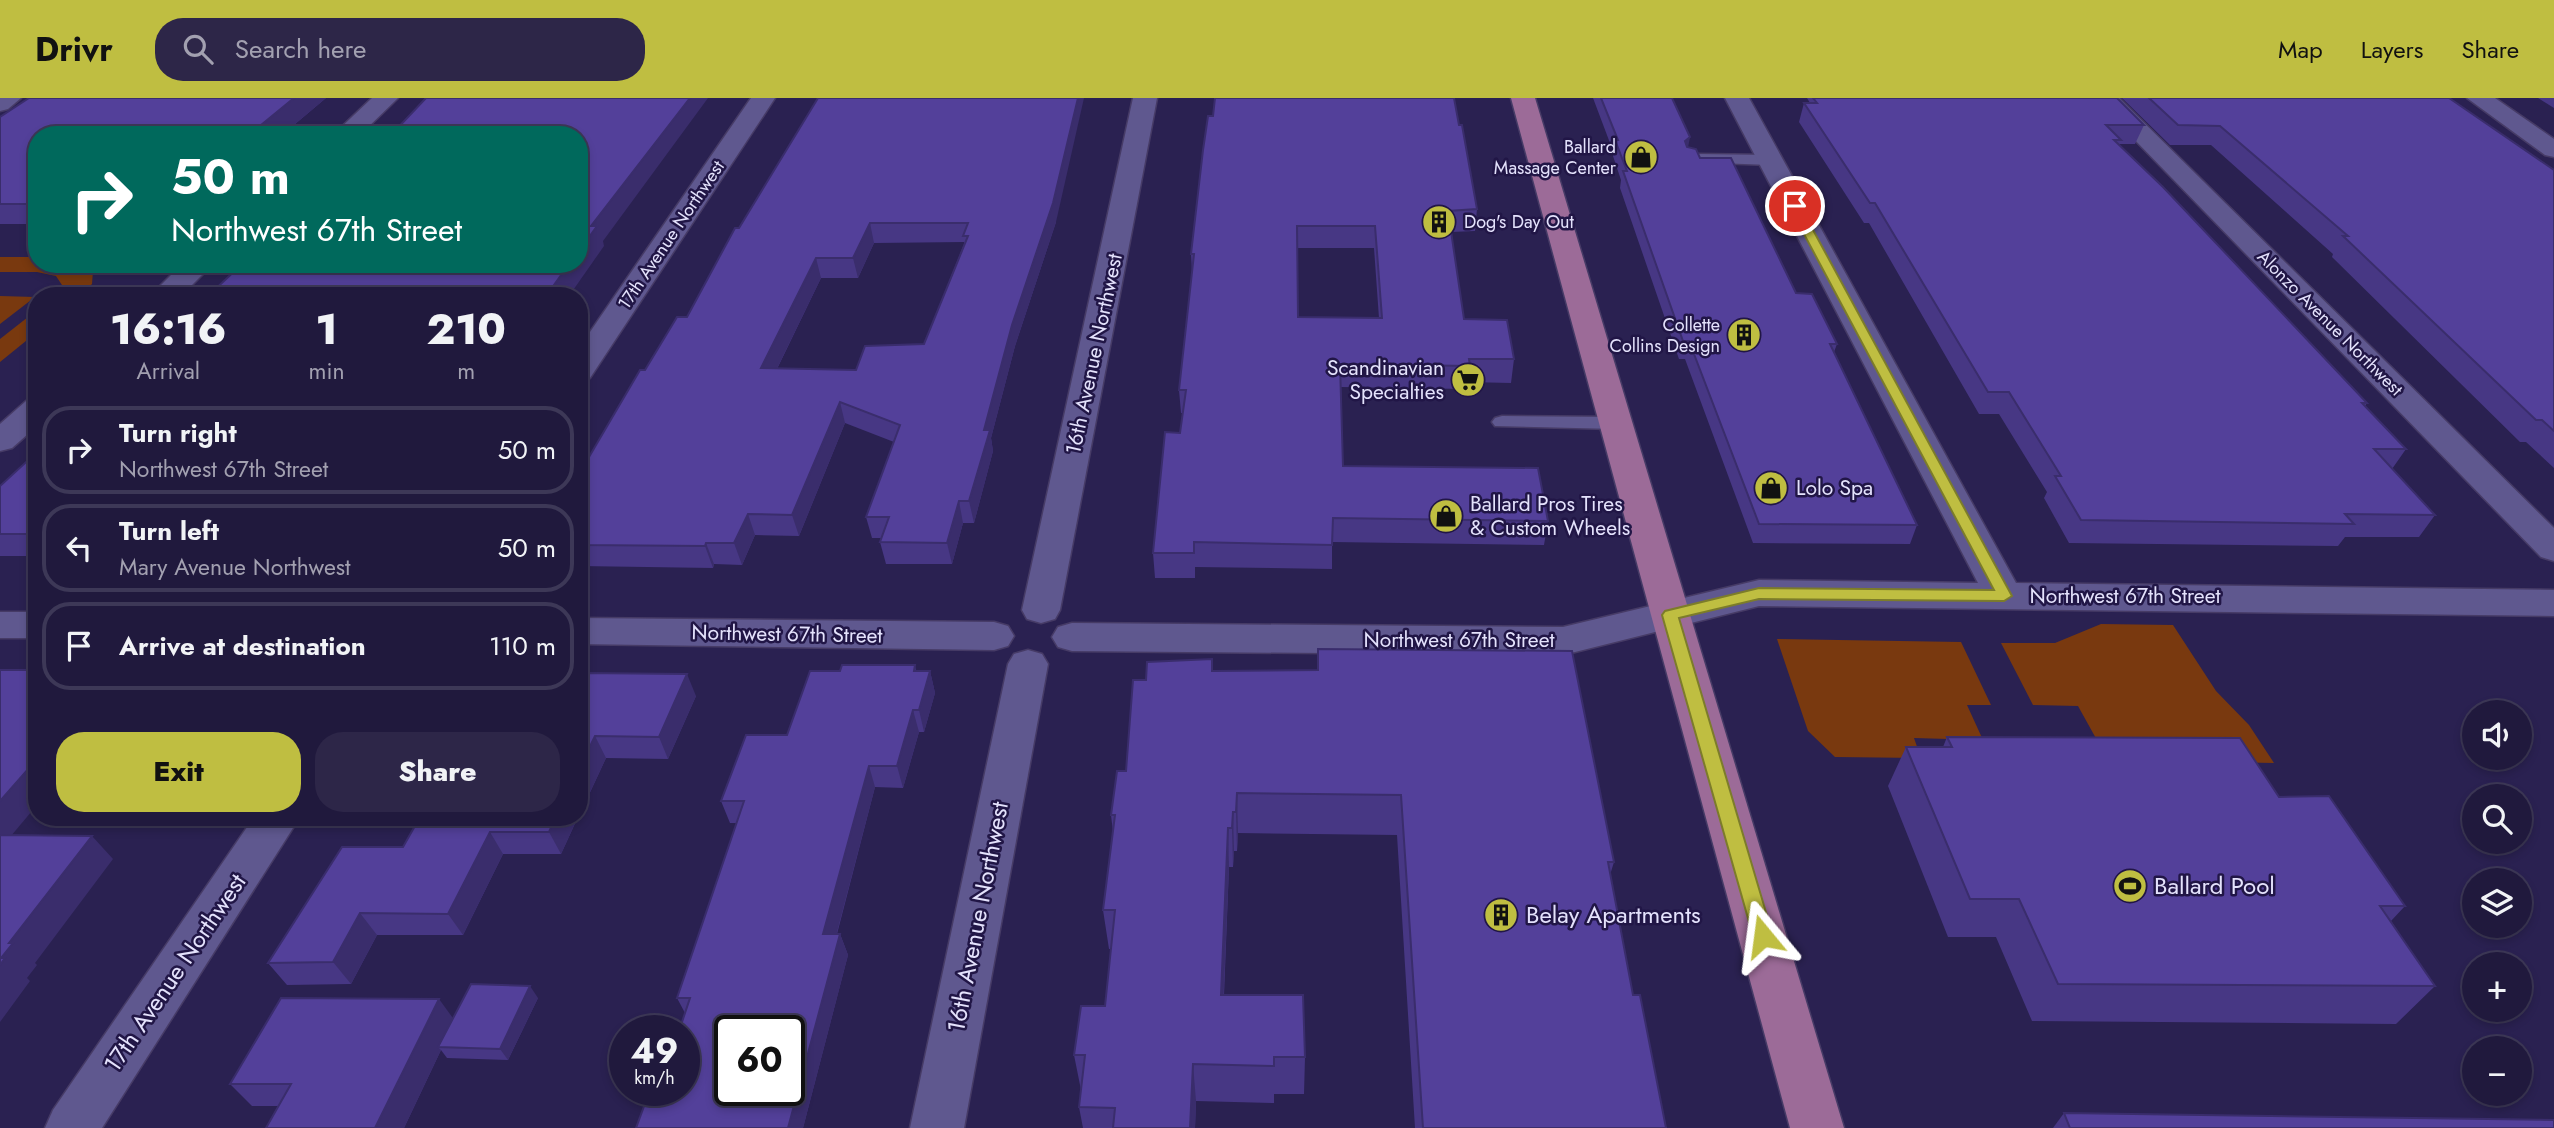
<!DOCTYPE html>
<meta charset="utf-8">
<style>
:root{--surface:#20193d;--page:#2d2648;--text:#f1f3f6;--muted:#a2a0b0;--line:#3d3857;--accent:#bfbe41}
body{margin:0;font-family:Jost,sans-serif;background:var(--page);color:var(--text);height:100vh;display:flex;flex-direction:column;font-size:26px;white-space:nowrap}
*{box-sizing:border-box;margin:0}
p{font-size:23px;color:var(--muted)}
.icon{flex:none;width:38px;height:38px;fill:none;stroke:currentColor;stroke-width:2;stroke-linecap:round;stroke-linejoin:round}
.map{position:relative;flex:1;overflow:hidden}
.side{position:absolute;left:28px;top:189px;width:560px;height:539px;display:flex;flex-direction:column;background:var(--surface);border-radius:28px;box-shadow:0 4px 10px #0003,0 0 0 2px var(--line)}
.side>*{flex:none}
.top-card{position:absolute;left:28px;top:28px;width:560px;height:147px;border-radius:28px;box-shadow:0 4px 10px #0003,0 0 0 2px var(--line);background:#00695c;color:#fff;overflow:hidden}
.controls{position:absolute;left:2462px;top:602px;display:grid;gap:14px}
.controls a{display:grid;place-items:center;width:70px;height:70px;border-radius:50%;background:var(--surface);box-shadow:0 4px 10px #0003,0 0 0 2px var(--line);font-size:35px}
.speed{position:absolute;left:609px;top:917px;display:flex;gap:14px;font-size:35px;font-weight:700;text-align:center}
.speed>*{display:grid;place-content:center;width:91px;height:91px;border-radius:50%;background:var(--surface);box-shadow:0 4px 10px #0003,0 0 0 2px var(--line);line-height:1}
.speed small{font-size:18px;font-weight:400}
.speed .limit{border:4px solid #111;border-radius:10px;background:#fff;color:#111}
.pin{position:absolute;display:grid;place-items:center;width:60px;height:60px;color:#fff;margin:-30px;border:4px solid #fff;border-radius:50%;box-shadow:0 2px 7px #0007}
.me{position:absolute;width:77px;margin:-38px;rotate:344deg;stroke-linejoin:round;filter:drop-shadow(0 0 5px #0008)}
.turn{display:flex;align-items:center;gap:24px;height:147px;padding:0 28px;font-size:32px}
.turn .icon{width:91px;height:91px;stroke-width:2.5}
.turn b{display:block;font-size:49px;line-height:60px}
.eta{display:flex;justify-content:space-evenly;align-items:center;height:119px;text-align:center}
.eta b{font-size:42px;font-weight:800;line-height:49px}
.primary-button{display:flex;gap:14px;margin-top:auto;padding:14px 28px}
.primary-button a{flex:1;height:80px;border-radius:28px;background:var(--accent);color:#111;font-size:28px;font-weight:800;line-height:80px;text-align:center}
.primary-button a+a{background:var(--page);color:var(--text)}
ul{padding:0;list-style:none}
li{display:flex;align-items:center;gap:21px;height:88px;margin:0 14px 10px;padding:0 14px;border:4px solid var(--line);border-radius:28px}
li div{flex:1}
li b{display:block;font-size:26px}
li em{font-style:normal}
header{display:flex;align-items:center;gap:42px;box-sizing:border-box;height:98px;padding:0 35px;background:var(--accent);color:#111}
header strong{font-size:33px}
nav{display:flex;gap:38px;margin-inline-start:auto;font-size:24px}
.search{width:490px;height:63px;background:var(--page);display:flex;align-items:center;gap:18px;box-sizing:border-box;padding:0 24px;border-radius:28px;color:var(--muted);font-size:26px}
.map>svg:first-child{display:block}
</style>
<header>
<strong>Drivr</strong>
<div class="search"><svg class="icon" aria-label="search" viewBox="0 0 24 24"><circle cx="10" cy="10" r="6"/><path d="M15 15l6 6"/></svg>Search here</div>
<nav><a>Map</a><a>Layers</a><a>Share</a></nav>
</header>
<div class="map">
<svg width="2554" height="1030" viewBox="0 0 2554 1030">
<rect width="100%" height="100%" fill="#2a2151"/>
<g fill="#79390f">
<polygon points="0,159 37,159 37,166 85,166 93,173 92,186 80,198 54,198 62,187 56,178 37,174 0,174"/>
<polygon points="0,198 35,199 0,226"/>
<polygon points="37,212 37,234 0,264 0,241"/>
<polygon points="2101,526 2173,527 2216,593 2249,627 2274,665 2108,662 2078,608 2033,607 2001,545 2055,545"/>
<polygon points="1777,541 1961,544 1991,607 1967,607 1983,642 1914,640 1921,660 1835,659 1808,633"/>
</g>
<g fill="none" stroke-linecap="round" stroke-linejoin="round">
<g stroke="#463b66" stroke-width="3">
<g id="service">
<polygon points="1697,56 1770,57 1778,62 1770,67 1691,64 1689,61 1691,58"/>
<polygon points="1502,318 1616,319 1623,321 1626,325 1623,329 1616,331 1495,328 1492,324 1495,320"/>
</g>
</g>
<g stroke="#463b66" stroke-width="3">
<g id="minor">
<polygon points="0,0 21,0 8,11 0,13"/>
<polygon points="372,0 398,0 360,37 333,37"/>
<polygon points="751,0 775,0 590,280 579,282 579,250"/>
<polygon points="1133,0 1157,0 1060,512 1055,521 1041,525 1027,521 1022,512"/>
<polygon points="1725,0 1749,0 2016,485 2554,492 2554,518 1759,508 1563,557 1072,553 1058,549 1052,539 1058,529 1072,525 1563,529 1759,482 1978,485"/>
<polygon points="2094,0 2119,0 2554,430 2554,463 2541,459"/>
<polygon points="2467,0 2495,0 2554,41 2554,59 2545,57"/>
<polygon points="182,166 213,166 181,198 150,198"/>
<polygon points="37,300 37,328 12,350 0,353 0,326 26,303"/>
<rect x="0" y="514" width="37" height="26"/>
<polygon points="579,520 994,524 1008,528 1014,538 1008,548 994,552 579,546"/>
<polygon points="1028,552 1042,556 1048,566 964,1030 910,1030 1008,566 1014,556"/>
<polygon points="254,719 300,719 102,1030 45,1030 53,1012"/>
</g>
</g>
<g stroke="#463b66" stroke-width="3">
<polygon id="primary" points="1511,0 1535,0 1844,1030 1790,1030"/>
</g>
<use href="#service" fill="#5f588f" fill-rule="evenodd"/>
<use href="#minor" fill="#5f588f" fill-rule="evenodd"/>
<use href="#primary" fill="#9c6b98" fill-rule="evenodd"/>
</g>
<g fill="#473784" fill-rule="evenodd">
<polygon points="29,0 326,0 282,37 37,37 37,126 0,126 0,19"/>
<path d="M 818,0 L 1056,124 L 1015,248 L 991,340 L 993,353 L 974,425 L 963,425 L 952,466 L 886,466 L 880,444 L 881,440 L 872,440 L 866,419 L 894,344 L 845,325 L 799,438 L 755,437 L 742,467 L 714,466 L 713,470 L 579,468 L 579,376 L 645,272 L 687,219 ZM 964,144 L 964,146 L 924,246 L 856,272 L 777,271 L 821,180 L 858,180 L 874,145 Z"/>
<polygon points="1593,0 1672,0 1688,49 1700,60 1796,195 1837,246 1834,254 1917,427 1910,446 1753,445 1685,261 1679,261 1620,90 1621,82 1613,58 1613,53"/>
<polygon points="1807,0 2117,0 2144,27 2135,46 2119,46 2367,305 2365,308 2406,351 2392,371 2435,417 2419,439 2345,439 2338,448 2069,445 2044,400 2047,394 1999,316 1979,316 1869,125 1864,125 1799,24 1804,5 1810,5"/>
<polygon points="2122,0 2449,0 2554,72 2554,370 2526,344 2520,344 2332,159 2333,156 2211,47 2170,47"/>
<polygon points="2538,0 2554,0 2554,10"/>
<path d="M 1459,27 L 1477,111 L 1475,133 L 1451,134 L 1464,221 L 1514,261 L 1511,285 L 1468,284 L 1467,291 L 1341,289 L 1343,368 L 1548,423 L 1544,447 L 1332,444 L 1332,471 L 1195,469 L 1195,480 L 1155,480 L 1153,455 L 1180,335 L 1183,315 L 1181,315 L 1179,292 L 1192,173 L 1191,156 ZM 1297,150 L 1374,150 L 1379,220 L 1298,219 Z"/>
<polygon points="37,354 37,458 0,458 0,388"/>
<polygon points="1212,561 1213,573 1614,764 1610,777 1633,897 1666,1030 1415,1030 1397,737 1238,735 1237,753 1234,753 1233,769 1229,769 1224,897 1305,959 1304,996 1274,996 1274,1005 1196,1003 1195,1030 1083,1030 1079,1009 1081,992 1074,957 1105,908 1111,851 1109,851 1103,812 1113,734 1111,717 1126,673 1146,582"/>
<polygon points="915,567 916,573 930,573 935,595 924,634 919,634 903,690 875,689 837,836 840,836 848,857 803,1030 636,1030 684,992 685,915 677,900 737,725 730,725 721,703 787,637 840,573"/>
<polygon points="579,577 696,598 668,661 606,660 579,718"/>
<polygon points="1947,639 2279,699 2405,808 2391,823 2435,888 2396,926 2032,923 1996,839 1948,839 1888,688 1906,649 1943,649"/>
<polygon points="578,719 561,756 503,756 463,837 377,837 351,886 287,887 268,865 403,749"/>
<polygon points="538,900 508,962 447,960 441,952 404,1030 266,1030 279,1008 252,1008 230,986 453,920"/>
<polygon points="2064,1015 2554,1030 2053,1030"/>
</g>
<g fill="#3a2d6c">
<polygon points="294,0 326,0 282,37 249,37"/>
<polygon points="690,0 708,0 603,143 604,148 569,198 546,198 569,166 579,166 579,153 591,128"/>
<polygon points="1078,0 1084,0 1056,124 1015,248 991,340 993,353 974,425 969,403 984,332 1012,227"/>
<polygon points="1690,39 1687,55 1685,43"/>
<polygon points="870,125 874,145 858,180 853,160"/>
<polygon points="816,160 821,180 767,291 761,270"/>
<polygon points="840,304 845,325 799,438 792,417"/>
<polygon points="959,403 963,425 952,466 947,445"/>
<polygon points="748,416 755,437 742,467 734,445"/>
<polygon points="706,445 714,466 713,470 705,448"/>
<polygon points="930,573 935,595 924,634 919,612"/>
<polygon points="687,576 696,598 668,661 659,639"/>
<polygon points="913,612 919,634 903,690 897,668"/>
<polygon points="595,638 606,660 579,718 579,671"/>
<polygon points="37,661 37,707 0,751 0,703"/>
<polygon points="869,668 875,689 831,857 823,836"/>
<polygon points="1237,695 1238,735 1237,753 1236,714"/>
<polygon points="1233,714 1234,753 1233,769 1232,730"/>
<polygon points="556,719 578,719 561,756 549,734"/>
<polygon points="1228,730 1229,769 1222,935 1221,897"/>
<polygon points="490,734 503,756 463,837 448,816"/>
<polygon points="92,738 113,761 35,865 37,867 27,880 30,883 0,924 0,867 1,860 9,845"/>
<polygon points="360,815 377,837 351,886 333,864"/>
<polygon points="840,836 848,857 803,1030 788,1030"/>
<polygon points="530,888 538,900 508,962 500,951"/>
<polygon points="439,901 455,923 438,949 441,952 404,1030 375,1030"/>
<polygon points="1193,966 1196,1003 1195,1030 1190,1030"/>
</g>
<g fill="#53409a" stroke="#3a2d6c" stroke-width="2" fill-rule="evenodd">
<polygon points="29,0 294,0 249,37 37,37 37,106 0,106 0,19"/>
<polygon points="426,0 690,0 591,128 597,128 579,153 579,37 391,37"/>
<path d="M 818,0 L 1078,0 L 1053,105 L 1012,227 L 984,332 L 990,332 L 969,403 L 959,403 L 947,445 L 880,444 L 889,419 L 866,419 L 900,327 L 840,304 L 792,417 L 748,416 L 734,445 L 706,445 L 705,448 L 579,447 L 579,376 L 640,272 L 645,272 L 677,219 L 687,219 L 735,130 L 739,130 ZM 870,125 L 968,125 L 963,138 L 968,138 L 924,246 L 865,248 L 856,272 L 761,270 L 816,160 L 853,160 Z"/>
<path d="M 1215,0 L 1454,0 L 1459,27 L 1462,27 L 1477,111 L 1448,113 L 1464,221 L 1507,222 L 1514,261 L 1469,261 L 1470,268 L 1340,266 L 1343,368 L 1538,370 L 1548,423 L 1333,420 L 1332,447 L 1194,444 L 1194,455 L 1153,455 L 1165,334 L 1180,335 L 1186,292 L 1179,292 L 1194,156 L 1191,156 L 1203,52 L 1208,18 L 1213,18 ZM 1297,128 L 1375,128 L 1382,220 L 1298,219 Z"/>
<polygon points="1601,0 1672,0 1690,39 1685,43 1687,49 1696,51 1700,60 1731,60 1796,195 1812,196 1837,246 1830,246 1917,427 1759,426 1689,243 1683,243 1623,73 1627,73 1615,42 1618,42"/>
<polygon points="1813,0 2117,0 2144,27 2106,27 2121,42 2114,42 2163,89 2367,305 2362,305 2406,351 2374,351 2435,417 2345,416 2354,426 2081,422 2055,378 2061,378 2009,294 1988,294 1875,105 1870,105 1804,5 1817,5"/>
<polygon points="2149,0 2449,0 2554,72 2554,333 2542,322 2536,322 2343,138 2348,138 2220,28 2178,27"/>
<polygon points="242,166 569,166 546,198 208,198"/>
<polygon points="37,354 37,436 0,436 0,388"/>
<polygon points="1318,551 1572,553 1614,764 1608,764 1633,897 1640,897 1666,1030 1423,1030 1401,697 1237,695 1236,714 1233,714 1232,730 1228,730 1221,897 1303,897 1305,959 1274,959 1274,968 1193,966 1190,1030 1113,1030 1115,1010 1079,1009 1085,957 1074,957 1081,908 1105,908 1115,812 1103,812 1115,717 1111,717 1117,673 1126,673 1133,582 1146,582 1147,564 1212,561 1212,573 1318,572"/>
<path d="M 842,567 L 915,567 L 914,573 L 930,573 L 919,612 L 913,612 L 897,668 L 869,668 L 823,836 L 840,836 L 788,1030 L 636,1030 L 650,992 L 684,992 L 684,933 L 679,933 L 690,900 L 677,900 L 744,703 L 721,703 L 746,637 L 787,637 L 810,573 L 840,573 ZM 730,933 L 789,933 L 789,992 L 730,992 Z"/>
<polygon points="0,572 37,572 37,661 0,703"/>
<polygon points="581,575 687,576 659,639 595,638 579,671 579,577"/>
<polygon points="1947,639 2240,640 2279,699 2329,698 2405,808 2380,808 2435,888 2058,886 2019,801 1970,801 1906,649 1952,649"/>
<polygon points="420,719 556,719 549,734 490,734 448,816 360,815 333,864 268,865 342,749 403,749"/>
<polygon points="0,737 92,738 9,845 13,845 1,860 5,860 0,867"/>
<polygon points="471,886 530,888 500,951 438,949"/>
<polygon points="281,900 439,901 375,1030 266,1030 291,986 230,986"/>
<polygon points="2064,1015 2554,1022 2554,1030 2070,1030"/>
</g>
<polygon fill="#bfbe41" stroke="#7c7c2a" stroke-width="2" points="1795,105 1800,108 2012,498 2004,503 1759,501 1679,520 1773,838 1770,843 1763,846 1756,843 1753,838 1662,517 1665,513 1759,490 1994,492 1789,108"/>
<defs>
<g id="shop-disc" transform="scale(1.75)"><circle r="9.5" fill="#bfbe41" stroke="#211646"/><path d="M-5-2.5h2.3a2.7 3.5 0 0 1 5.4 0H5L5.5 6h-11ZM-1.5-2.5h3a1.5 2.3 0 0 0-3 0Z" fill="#111"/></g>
<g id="building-disc" transform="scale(1.75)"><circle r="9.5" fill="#bfbe41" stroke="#211646"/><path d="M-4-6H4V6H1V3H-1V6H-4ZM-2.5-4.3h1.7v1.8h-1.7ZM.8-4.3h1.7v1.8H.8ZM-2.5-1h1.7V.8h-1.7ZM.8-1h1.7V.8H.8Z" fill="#111"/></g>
<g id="supermarket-disc" transform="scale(1.75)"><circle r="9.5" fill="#bfbe41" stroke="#211646"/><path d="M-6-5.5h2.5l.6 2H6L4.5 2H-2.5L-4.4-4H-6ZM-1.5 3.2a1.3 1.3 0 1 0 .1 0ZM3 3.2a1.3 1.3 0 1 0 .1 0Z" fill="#111"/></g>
<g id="stadium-disc" transform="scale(1.75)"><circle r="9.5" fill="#bfbe41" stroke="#211646"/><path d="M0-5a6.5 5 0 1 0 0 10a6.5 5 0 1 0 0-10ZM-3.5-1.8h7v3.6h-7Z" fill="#111"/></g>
</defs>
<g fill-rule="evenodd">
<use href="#shop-disc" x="1641" y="59"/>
<use href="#building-disc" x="1439" y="124"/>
<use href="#building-disc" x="1744" y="237"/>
<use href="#supermarket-disc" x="1468" y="282"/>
<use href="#shop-disc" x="1771" y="390"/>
<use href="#shop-disc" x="1446" y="418"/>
<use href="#stadium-disc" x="2130" y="788"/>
<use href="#building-disc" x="1501" y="817"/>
</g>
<g text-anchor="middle" stroke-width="5" stroke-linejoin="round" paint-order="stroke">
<g font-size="18" fill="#e4e2fc" stroke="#211646" text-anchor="end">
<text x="1616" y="55">Ballard<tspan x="1616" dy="21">Massage Center</tspan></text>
<text x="1464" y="130" text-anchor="start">Dog's Day Out</text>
<text x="1720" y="233">Collette<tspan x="1720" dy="21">Collins Design</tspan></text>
</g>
<g font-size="18" fill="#e4e2fc" stroke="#211646">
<text transform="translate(671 137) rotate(-56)" y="6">17th Avenue Northwest</text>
<text transform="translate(2330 225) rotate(45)" y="6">Alonzo Avenue Northwest</text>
</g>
<g font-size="21" fill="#e4e2fc" stroke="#211646">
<text transform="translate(1094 256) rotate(-78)" y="7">16th Avenue Northwest</text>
<text x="2125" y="505">Northwest 67th Street</text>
<text transform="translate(787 536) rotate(1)" y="7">Northwest 67th Street</text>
<text x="1459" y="549">Northwest 67th Street</text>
</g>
<g font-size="21" fill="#e4e2fc" stroke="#211646" text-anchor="start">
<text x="1444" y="277" text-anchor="end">Scandinavian<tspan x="1444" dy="24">Specialties</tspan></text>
<text x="1796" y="397">Lolo Spa</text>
<text x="1470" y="413">Ballard Pros Tires<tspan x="1470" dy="24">&amp; Custom Wheels</tspan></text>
</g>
<g font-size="24" fill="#e4e2fc" stroke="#211646" text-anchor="start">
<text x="2154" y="796">Ballard Pool</text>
<text x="1526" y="825">Belay Apartments</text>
</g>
<g font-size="24" fill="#e4e2fc" stroke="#211646">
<text transform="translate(978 819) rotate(-79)" y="8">16th Avenue Northwest</text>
<text transform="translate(175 875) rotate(-56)" y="8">17th Avenue Northwest</text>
</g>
</g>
</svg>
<div class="controls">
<a><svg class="icon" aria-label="sound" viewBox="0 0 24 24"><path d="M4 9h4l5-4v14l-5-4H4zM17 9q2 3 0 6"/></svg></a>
<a><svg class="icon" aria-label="search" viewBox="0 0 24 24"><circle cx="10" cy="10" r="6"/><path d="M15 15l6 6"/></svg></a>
<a><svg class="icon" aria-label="layers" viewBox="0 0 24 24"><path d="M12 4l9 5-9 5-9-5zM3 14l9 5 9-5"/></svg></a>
<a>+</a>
<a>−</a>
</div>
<div class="speed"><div>49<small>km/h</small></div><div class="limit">60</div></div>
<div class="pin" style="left:1795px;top:108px;background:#d93025"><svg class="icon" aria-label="arrive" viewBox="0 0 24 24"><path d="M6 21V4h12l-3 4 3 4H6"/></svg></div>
<svg class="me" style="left:1763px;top:838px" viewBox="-20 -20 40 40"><path d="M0-17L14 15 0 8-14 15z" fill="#bfbe41" stroke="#fff" stroke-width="4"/></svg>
<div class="top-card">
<div class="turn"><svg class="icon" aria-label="right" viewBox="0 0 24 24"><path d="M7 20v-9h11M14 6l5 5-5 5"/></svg><div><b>50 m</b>Northwest 67th Street</div></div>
</div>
<section class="side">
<div class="eta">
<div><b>16:16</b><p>Arrival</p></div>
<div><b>1</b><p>min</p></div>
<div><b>210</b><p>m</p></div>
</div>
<ul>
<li><svg class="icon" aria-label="right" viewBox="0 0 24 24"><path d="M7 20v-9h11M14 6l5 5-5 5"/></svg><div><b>Turn right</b><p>Northwest 67th Street</p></div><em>50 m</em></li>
<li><svg class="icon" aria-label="left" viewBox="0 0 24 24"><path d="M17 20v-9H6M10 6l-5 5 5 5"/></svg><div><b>Turn left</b><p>Mary Avenue Northwest</p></div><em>50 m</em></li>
<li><svg class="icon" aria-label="arrive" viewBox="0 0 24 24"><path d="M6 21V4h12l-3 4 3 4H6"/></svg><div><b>Arrive at destination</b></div><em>110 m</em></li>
</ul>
<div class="primary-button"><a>Exit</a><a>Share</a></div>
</section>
</div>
